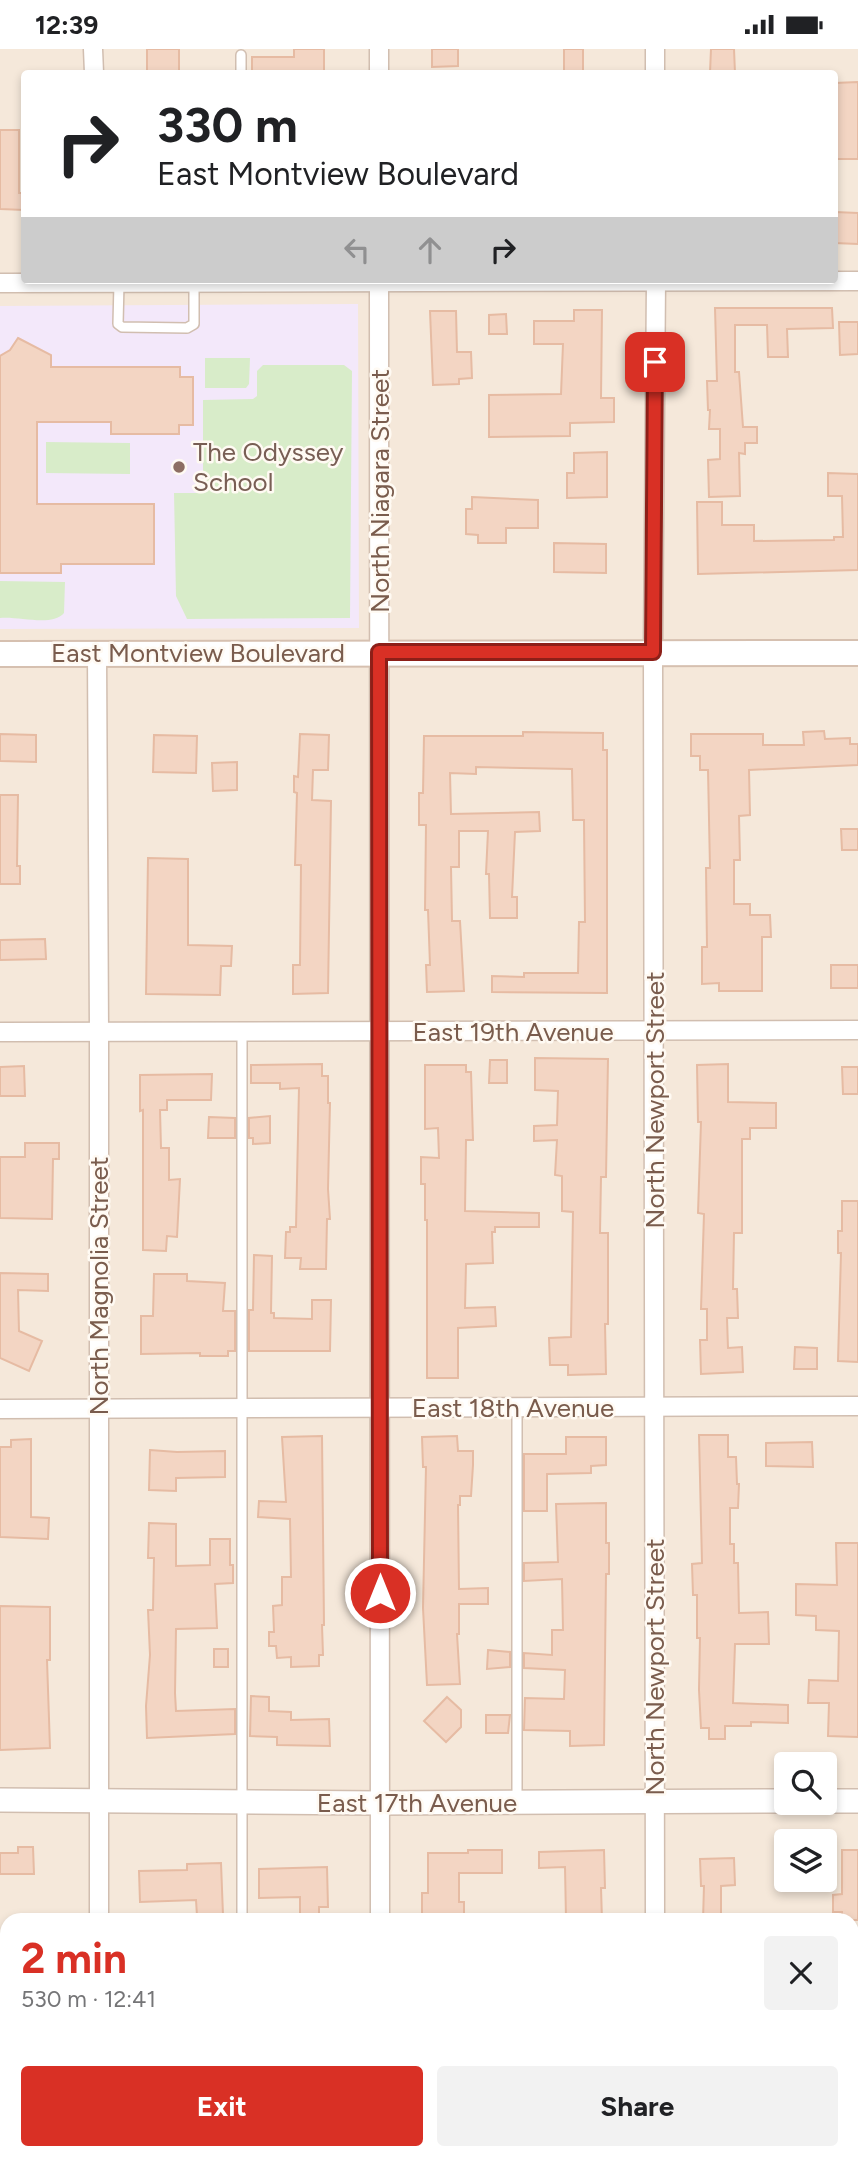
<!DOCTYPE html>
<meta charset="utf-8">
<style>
:root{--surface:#fff;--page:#f2f2f2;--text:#202124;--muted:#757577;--accent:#d93025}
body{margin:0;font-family:Figtree,sans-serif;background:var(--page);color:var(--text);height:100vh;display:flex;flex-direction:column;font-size:26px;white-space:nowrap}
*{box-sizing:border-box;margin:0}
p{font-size:23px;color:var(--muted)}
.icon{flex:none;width:38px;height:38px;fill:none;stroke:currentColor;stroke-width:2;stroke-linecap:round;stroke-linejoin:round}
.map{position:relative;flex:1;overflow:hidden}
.details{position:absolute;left:0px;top:1864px;width:859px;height:247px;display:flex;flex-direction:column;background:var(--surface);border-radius:21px 21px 0 0;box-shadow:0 4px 10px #0003}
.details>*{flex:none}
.top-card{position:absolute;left:21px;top:21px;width:817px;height:214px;border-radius:7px;box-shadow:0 4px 10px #0003;background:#fff;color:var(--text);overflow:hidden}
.fabs{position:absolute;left:774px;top:1703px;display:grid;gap:14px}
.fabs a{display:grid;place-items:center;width:63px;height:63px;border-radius:7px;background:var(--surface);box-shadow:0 4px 10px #0003;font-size:35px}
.pin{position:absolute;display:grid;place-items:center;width:60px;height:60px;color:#fff;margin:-30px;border-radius:14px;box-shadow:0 4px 10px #0006}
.me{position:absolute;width:77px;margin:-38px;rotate:0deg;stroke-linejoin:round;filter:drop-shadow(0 0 5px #0008)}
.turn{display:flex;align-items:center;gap:24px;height:147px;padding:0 21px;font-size:32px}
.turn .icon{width:91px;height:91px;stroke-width:2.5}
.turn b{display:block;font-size:49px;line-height:60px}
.lanes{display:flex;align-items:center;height:66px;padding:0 21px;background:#0003;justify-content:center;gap:35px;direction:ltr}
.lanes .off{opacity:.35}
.round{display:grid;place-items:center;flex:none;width:74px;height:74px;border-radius:7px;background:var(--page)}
.head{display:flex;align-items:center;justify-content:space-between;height:119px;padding:0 21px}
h1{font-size:42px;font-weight:700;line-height:52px;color:var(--accent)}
.cta{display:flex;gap:14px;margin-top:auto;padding:14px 21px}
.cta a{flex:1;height:80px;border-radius:7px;background:var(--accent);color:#fff;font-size:28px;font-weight:700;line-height:80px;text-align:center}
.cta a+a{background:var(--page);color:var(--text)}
.status{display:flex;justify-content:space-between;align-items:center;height:49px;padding:0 35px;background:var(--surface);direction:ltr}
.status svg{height:19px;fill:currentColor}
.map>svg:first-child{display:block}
</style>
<div class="status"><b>12:39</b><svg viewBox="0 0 49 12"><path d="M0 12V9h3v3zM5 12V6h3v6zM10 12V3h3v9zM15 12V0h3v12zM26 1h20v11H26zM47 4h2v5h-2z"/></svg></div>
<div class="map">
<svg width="858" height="2109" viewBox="0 0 858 2109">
<rect width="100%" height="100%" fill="#fdf6ec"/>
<path fill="#f5e8da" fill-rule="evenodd" d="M 0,0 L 858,0 L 858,2109 L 0,2109 ZM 24,24 L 835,24 L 835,231 L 24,231 ZM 786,1715 L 824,1715 L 824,1754 L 786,1754 ZM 786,1792 L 824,1792 L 824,1830 L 786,1830 ZM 7,1871 L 852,1871 L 852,2104 L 7,2104 Z"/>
<polygon fill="#f3e8fa" points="358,255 359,579 0,580 0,257"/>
<g fill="#d8ecc9">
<polygon points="205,309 250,309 249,335 246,339 205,339"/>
<polygon points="263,316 344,316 352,322 350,569 187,570 176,547 174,444 203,444 203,351 253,350 257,347 257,322"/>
<polygon points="46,393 130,394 130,425 46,424"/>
<path d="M 0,532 L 65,533 L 64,564 C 52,578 19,567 0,569 Z"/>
</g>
<g fill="#f3d5c3" stroke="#e6bba3" stroke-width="2">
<rect x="147" y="0" width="32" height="24"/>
<polygon points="294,0 324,0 324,23 275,22 275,24 252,24 252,8 294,8"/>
<polygon points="432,0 458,0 458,17 432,18"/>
<rect x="564" y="0" width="19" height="24"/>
<polygon points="711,0 734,0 735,24 710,24"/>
<polygon points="858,33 858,110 835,110 835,34"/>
<polygon points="0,81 19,81 19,144 24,144 24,161 0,160"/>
<polygon points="835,163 858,164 858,195 835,194"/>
<polygon points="715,259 832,259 833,279 787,280 788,308 768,308 767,276 735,276 735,323 739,323 743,378 757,378 757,394 745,394 745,405 739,404 740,447 709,448 708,411 720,410 720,380 709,380 710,361 708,361 707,332 717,332"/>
<polygon points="574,261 602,261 601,349 614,349 614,373 570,374 570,387 489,388 489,346 561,345 563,295 534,295 534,272 574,272"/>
<polygon points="430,262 456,262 457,303 471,303 472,329 459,330 459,335 433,336"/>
<polygon points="506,265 507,285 489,285 489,266"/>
<polygon points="839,273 858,273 858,305 840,306"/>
<polygon points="18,289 51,306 51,318 180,318 180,328 193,328 193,376 179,376 179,385 111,385 111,373 37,373 37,455 154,455 154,515 61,515 61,524 0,524 0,307 10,301"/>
<polygon points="607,403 607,448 567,449 567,424 574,424 574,404"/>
<polygon points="828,424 858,425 858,521 698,525 697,453 722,453 722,476 754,476 754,492 834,491 834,488 843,488 842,447 828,447"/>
<polygon points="472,448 538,451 538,479 506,479 506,494 478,494 478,486 466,485 466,460 472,460"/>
<polygon points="554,494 606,495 606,524 554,523"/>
<polygon points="824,682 825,690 850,689 850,695 858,695 858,716 749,721 750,766 739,767 740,811 734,811 734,855 750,855 750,866 770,866 771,888 762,888 762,942 719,942 719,934 702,935 702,898 707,898 706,819 710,819 708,721 700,721 700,707 691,707 691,685 763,685 763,696 804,696 803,683"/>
<polygon points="523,683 603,684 603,701 607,701 607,944 492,943 492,927 524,928 524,924 578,924 579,873 585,873 584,771 573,771 572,720 476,718 476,725 450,724 451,765 539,763 540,782 515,783 512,848 517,848 517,869 490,869 489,825 486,825 488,782 459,782 459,818 451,818 452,872 460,872 464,942 427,943 426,916 430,916 428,861 425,861 426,776 419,776 419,744 423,744 424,687 523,687"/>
<polygon points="0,685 36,686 36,713 0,712"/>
<polygon points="300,685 329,686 328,721 313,721 312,751 331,752 328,944 293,945 293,916 300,916 301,816 295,816 297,744 294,743 294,727 298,728"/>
<polygon points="154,686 197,687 196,724 153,723"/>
<polygon points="237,713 237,741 213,742 212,714"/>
<polygon points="0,746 18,746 17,817 20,817 20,835 0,835"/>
<polygon points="841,780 858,780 858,801 842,801"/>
<polygon points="148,809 188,810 188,896 232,897 231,917 221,917 220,946 146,945"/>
<polygon points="45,890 46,910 0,911 0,891"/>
<rect x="831" y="916" width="27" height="23"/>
<polygon points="535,1009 608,1010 606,1128 601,1128 600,1184 608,1184 608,1275 605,1275 606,1325 568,1326 568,1316 550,1316 549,1289 571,1288 573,1163 562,1162 562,1127 555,1126 557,1091 534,1092 534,1077 557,1076 558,1042 535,1041"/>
<polygon points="490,1011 507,1011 507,1034 489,1034"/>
<polygon points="322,1015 322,1027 328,1027 328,1054 330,1054 328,1140 330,1170 327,1170 326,1220 300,1220 301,1209 285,1209 286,1183 290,1183 290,1178 296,1178 299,1039 280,1040 280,1034 251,1034 251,1016"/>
<polygon points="728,1015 728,1053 776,1054 776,1079 750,1079 750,1090 742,1090 742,1184 734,1184 733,1240 737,1240 738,1269 727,1269 728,1299 742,1298 743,1323 701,1325 700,1291 707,1291 707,1260 701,1260 704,1165 698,1164 701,1073 698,1073 697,1016"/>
<polygon points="425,1016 466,1016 466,1023 471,1023 473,1091 466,1091 465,1162 539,1164 539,1178 495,1178 495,1183 492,1183 493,1214 466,1215 465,1259 495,1258 496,1277 458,1279 458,1329 427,1329 427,1171 425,1171 425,1135 421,1135 421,1108 439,1109 438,1079 425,1080"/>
<polygon points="24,1017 25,1047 0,1047 0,1018"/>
<polygon points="842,1018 858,1018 858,1045 843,1045"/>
<polygon points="212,1025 211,1051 167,1051 167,1061 160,1061 161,1099 169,1099 169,1131 180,1130 177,1188 167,1187 166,1202 143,1201 143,1061 140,1062 140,1026"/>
<polygon points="270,1067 270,1094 253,1095 253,1089 249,1089 249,1069"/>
<polygon points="209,1068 235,1069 235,1089 208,1089"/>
<polygon points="25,1094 59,1094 59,1110 53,1110 52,1170 0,1169 0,1108 25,1108"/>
<polygon points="842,1152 858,1152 858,1313 838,1312 841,1204 838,1204 838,1182 842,1182"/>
<polygon points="254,1206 272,1207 271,1264 274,1264 274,1269 312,1270 312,1251 331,1251 330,1302 249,1302 249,1261 253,1261"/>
<polygon points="0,1224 48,1225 48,1242 18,1241 19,1282 42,1292 29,1322 0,1309"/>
<polygon points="154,1225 187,1225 187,1232 225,1234 223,1262 235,1262 235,1302 228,1302 228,1307 200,1307 200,1304 141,1305 141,1267 153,1267"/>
<polygon points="795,1298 817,1299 817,1320 794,1320"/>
<polygon points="699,1386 728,1386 728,1408 736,1408 737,1435 739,1435 738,1459 730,1459 730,1495 734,1495 734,1514 738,1514 739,1564 768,1563 769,1595 735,1595 733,1654 788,1656 788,1674 751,1673 751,1677 725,1677 725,1690 709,1690 709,1679 701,1679 699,1641 700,1589 697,1589 697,1546 693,1546 692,1515 702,1514"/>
<polygon points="322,1387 324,1576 322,1576 323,1606 319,1606 319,1617 291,1618 291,1608 277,1609 276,1597 269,1597 269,1583 274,1583 273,1557 282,1556 282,1528 291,1528 290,1470 258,1468 259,1452 286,1453 282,1388"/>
<polygon points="457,1387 458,1402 473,1402 473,1416 471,1447 460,1447 460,1456 458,1456 459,1540 488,1539 488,1555 459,1555 459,1585 457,1585 460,1635 427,1636 423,1559 426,1418 423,1418 422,1388"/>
<polygon points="566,1388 606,1388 606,1416 591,1417 591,1424 547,1425 547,1462 524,1462 524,1405 566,1405"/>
<polygon points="31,1390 31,1468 49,1469 48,1490 0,1488 0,1398 11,1398 11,1391"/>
<polygon points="812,1393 813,1418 766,1417 766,1394"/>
<polygon points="150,1401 177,1403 225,1402 225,1428 176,1429 176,1442 149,1441"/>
<polygon points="606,1454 606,1494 609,1494 609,1525 606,1525 604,1696 570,1697 570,1682 524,1681 525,1649 564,1650 565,1621 524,1619 524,1604 552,1606 552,1581 563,1581 562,1530 524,1532 524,1514 558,1513 556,1455"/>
<polygon points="149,1474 176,1475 176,1517 210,1516 210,1490 230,1490 230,1516 233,1516 233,1534 215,1535 217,1579 176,1580 175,1644 176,1662 235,1660 235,1685 147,1689 146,1657 150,1606 148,1561 153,1561 154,1509 148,1509"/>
<polygon points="836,1494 858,1494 858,1688 828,1687 829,1654 808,1654 809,1631 838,1632 839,1582 816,1581 816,1567 796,1566 796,1535 837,1536"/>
<polygon points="0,1557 50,1558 50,1611 47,1611 50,1699 0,1701"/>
<rect x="214" y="1600" width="14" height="18"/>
<polygon points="488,1601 510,1603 510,1618 487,1620"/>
<polygon points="251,1647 269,1648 269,1662 291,1663 291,1671 329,1670 330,1697 277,1696 277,1688 250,1687"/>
<polygon points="447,1648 461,1661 461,1678 446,1693 424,1672"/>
<polygon points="486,1666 510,1666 508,1684 486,1684"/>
<polygon points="18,1798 33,1798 34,1825 0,1825 0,1804 18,1804"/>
<polygon points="468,1801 502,1801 502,1824 459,1824 459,1853 464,1853 464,1871 422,1871 422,1844 428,1844 428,1804 468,1804"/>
<polygon points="604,1801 605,1839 601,1839 602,1871 566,1870 565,1818 539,1819 539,1803"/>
<polygon points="842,1801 858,1801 858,1871 842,1871 842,1863 833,1863 833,1846 842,1845"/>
<polygon points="734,1809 735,1836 721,1837 721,1871 703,1871 704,1837 701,1837 700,1810"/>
<polygon points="221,1814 223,1866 197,1867 196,1851 140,1853 139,1822 187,1821 187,1815"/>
<polygon points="327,1818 328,1858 319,1858 319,1871 300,1871 300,1848 259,1849 259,1820"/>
</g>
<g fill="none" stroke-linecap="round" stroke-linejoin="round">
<g stroke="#d1beb0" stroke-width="12">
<g id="service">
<polyline points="241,24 241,6"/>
<polyline points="119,234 118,275 122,278 187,279 194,275 194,234"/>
<polyline points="242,983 242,1871"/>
<polyline points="517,1359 517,1753"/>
<polyline points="241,2109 241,2104"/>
</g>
</g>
<g stroke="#d1beb0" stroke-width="21">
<g id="minor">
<polyline points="93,0 94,24"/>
<polyline points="655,0 655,24"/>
<polyline points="379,24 379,0"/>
<polyline points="379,231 380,1871"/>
<polyline points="0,234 858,232"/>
<polyline points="97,604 99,983 99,1871"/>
<polyline points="0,983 858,981"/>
<polyline points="0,1360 858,1357"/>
<polyline points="655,1871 653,603 656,231"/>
<polyline points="100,2104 100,2109"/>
<polyline points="381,2104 381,2109"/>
<polyline points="657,2104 657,2109"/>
</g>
</g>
<g stroke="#d1beb0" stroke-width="26">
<g id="tertiary">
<polyline points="0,1751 379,1754 786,1752"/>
<polyline points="824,1752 858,1752"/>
</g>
</g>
<g stroke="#d6c0b0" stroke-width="28">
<polyline id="secondary" points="0,605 858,604"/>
</g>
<use href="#service" stroke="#fff" stroke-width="9"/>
<use href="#minor" stroke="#fff" stroke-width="18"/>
<use href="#tertiary" stroke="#fff" stroke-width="23"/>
<use href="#secondary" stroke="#fff" stroke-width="24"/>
</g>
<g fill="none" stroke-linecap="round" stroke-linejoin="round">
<g stroke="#8d1f18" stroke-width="18">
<polyline id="route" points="380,1544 379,603 653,603 655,313"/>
</g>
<use href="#route" stroke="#d93025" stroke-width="12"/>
</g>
<circle fill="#8d6e63" stroke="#fffaf3" stroke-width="2.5" cx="179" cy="418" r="7"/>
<g text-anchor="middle" stroke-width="5" stroke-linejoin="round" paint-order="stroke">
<g font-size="26" fill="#785e54" stroke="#fffaf3" text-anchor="start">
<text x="193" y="412">The Odyssey<tspan x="193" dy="30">School</tspan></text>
</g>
<g font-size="26" fill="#7a5c4d" stroke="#fffaf3">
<text transform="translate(380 442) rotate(-90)" y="9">North Niagara Street</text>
<text x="198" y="613">East Montview Boulevard</text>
<text x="513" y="992">East 19th Avenue</text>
<text transform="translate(655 1051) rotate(-90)" y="9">North Newport Street</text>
<text transform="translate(99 1237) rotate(-90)" y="9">North Magnolia Street</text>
<text x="513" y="1368">East 18th Avenue</text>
<text transform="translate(655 1618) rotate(-90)" y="9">North Newport Street</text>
<text x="417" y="1763">East 17th Avenue</text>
</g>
</g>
</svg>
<div class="fabs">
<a><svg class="icon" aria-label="search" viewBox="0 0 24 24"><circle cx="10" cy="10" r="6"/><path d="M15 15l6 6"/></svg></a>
<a><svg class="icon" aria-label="layers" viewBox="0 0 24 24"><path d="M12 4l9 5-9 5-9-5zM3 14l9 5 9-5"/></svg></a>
</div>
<div class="pin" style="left:655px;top:313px;background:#d93025"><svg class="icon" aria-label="arrive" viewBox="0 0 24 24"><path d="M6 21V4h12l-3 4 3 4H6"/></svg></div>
<svg class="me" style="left:380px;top:1544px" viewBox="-20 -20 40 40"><circle r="17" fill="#d93025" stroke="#fff" stroke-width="3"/><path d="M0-11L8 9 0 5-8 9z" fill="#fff"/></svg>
<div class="top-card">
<div class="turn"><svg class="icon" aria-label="right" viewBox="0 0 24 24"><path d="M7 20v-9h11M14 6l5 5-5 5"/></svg><div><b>330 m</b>East Montview Boulevard</div></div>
<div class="lanes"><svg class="icon off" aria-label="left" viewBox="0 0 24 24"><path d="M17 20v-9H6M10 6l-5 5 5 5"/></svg><svg class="icon off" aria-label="ahead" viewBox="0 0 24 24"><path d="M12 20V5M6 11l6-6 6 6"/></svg><svg class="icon" aria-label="right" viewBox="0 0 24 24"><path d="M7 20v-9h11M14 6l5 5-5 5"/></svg></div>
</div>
<section class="details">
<div class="head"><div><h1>2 min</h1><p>530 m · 12:41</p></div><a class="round"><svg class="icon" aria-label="close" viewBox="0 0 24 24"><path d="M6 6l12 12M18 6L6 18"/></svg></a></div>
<div class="cta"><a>Exit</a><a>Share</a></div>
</section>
</div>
